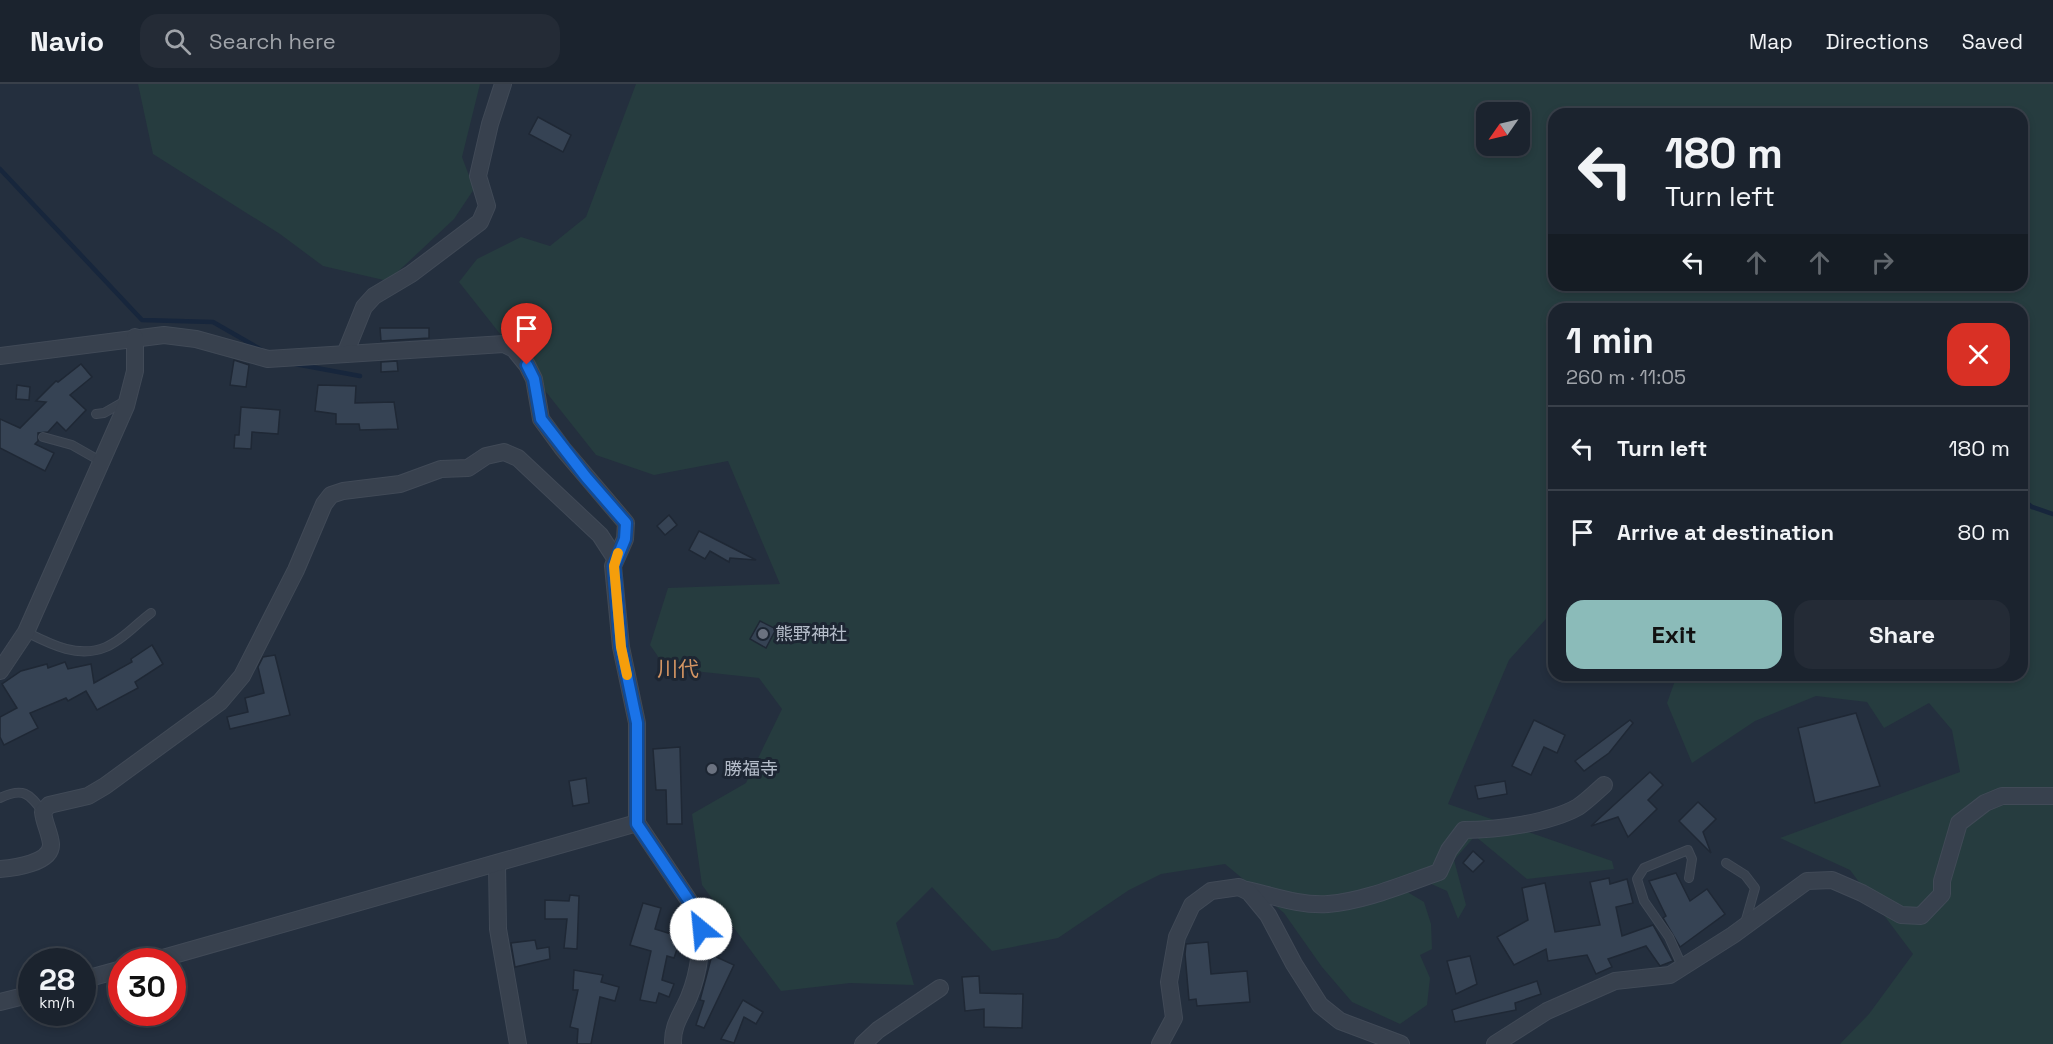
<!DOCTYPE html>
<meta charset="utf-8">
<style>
:root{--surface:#1b232e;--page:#242b36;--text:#f1f3f6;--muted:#a0a4aa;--line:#39404a;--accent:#8bbbb9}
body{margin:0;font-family:"Space Grotesk","Noto Sans JP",sans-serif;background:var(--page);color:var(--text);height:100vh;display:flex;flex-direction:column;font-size:22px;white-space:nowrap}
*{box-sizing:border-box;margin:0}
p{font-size:20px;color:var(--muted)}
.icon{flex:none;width:33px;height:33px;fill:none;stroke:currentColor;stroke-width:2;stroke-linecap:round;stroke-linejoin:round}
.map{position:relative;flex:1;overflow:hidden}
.drawer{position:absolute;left:1548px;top:219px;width:480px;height:378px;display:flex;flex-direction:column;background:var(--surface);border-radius:18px;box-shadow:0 3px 9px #0003,0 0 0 2px var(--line)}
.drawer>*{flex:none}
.top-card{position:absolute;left:1548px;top:24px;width:480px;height:183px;border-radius:18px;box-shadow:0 3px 9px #0003,0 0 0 2px var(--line);background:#1b232e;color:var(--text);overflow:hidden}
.needle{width:39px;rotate:236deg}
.controls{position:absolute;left:1476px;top:18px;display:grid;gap:12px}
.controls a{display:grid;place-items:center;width:54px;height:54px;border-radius:12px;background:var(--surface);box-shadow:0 3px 9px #0003,0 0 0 2px var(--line);font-size:30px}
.speed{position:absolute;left:18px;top:864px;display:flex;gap:12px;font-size:30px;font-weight:700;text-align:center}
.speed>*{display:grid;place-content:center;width:78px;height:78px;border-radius:50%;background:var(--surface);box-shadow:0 3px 9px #0003,0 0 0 2px var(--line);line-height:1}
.speed small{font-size:15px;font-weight:400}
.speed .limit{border:9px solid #d22;background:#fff;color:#111}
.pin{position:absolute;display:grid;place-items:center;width:51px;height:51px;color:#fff;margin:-62px -26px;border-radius:50% 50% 50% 0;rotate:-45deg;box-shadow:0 0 6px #0007}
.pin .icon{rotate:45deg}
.me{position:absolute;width:66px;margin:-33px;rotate:332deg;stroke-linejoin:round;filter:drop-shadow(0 0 4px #0008)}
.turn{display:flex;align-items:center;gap:21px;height:126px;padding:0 18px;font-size:27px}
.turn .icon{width:78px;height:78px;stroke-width:2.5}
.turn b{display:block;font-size:42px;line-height:51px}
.lanes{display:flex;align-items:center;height:57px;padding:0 18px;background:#0003;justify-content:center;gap:30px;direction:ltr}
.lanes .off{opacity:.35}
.round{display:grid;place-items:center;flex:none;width:63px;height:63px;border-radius:18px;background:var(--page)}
.head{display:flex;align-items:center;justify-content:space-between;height:102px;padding:0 18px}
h1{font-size:36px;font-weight:700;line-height:45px}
.action{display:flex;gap:12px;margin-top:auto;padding:12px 18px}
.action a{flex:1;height:69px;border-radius:18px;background:var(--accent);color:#111;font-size:24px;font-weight:700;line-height:69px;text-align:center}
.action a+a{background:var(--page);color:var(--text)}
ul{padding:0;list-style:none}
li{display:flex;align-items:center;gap:18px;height:84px;padding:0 18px;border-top:2px solid var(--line)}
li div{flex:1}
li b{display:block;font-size:22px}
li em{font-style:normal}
header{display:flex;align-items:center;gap:36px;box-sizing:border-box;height:84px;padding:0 30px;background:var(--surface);border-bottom:2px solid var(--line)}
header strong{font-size:28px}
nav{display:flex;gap:33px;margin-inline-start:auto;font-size:21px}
.search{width:420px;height:54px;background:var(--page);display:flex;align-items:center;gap:15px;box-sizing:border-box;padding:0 21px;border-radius:18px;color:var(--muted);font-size:22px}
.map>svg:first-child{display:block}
</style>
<header>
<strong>Navio</strong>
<div class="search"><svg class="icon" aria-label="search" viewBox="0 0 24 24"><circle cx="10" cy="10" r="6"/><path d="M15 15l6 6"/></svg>Search here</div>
<nav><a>Map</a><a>Directions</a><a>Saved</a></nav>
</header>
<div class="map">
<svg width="2053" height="960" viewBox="0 0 2053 960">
<rect width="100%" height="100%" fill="#242f3e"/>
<g fill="#263c3f" fill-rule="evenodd">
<polygon points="138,0 480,0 462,73 474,105 454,135 388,197 323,182 280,150 153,70"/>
<path d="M 636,0 L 2053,0 L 2053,960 L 1840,960 L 1869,930 L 1913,870 L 1850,786 L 1780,754 L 1960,688 L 1952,646 L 1929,619 L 1884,644 L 1867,618 L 1816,612 L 1755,637 L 1692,679 L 1667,619 L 1677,591 L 2022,591 L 2022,225 L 1554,225 L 1554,526 L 1509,576 L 1448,720 L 1612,777 L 1614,785 L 1527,795 L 1475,752 L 1454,776 L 1466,821 L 1458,835 L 1447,807 L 1418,794 L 1394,800 L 1424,818 L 1431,840 L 1432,865 L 1420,871 L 1430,894 L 1427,921 L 1400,940 L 1352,918 L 1322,883 L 1284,829 L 1225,780 L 1161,790 L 1129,806 L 1058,854 L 992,867 L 932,803 L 896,839 L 914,901 L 850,899 L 781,907 L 702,801 L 692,730 L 746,699 L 782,625 L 759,594 L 666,584 L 650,561 L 668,504 L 780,500 L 728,377 L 654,391 L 596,371 L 459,198 L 477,175 L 521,153 L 550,162 L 586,133 ZM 1486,28 L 1520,28 L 1520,62 L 1486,62 ZM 1554,30 L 2022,30 L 2022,201 L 1554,201 Z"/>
</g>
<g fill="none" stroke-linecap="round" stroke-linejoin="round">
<g stroke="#17263c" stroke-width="4.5">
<polyline points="0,85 142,236 213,238 260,265"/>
<polyline points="295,280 360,292"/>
<polyline points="2022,415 2032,423 2053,430"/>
</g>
</g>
<g fill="#364354" stroke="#1f2835" stroke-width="1.5">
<polygon points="538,33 571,51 563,68 529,50"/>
<polygon points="380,244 429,244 429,254 381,257"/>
<polygon points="234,276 249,281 246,303 230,301"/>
<polygon points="397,277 398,287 381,288 381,278"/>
<polygon points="81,280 92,293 70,311 86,326 66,347 57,338 48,348 38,349 38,357 35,360 54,369 45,387 0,364 0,335 20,344 46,318 36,317 56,297 58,298"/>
<polygon points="17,301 30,303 29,316 16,315"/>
<polygon points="318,301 356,302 355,319 394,318 398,345 360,346 359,340 336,340 336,330 315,327"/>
<polygon points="241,323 280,326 278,350 252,348 251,365 234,364 235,351 239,351"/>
<polygon points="669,431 677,441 665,451 657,442"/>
<polygon points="699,447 756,476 730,474 729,478 710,467 705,475 689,466"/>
<polygon points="760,537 776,545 766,564 750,555"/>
<polygon points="152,561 163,580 135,598 138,604 97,626 86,607 68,617 66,614 30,629 38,644 4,661 0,653 0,633 17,624 2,600 21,587 47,580 48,584 65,578 68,585 91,580 94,599 132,578 131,575"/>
<polygon points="275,571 290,631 230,645 227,633 248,628 245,614 264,609 258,583 263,573"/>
<polygon points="1856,629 1880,702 1815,719 1798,644"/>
<polygon points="1534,636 1565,651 1557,669 1544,663 1531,691 1512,682"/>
<polygon points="1630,636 1633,639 1609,669 1584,687 1575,677"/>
<polygon points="680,663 682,740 667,740 666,706 656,706 653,665"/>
<polygon points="1650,688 1663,701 1648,716 1657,725 1628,753 1618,733 1591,742"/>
<polygon points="586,694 589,719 573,722 569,697"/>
<polygon points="1505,697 1507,710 1478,715 1475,702"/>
<polygon points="1698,718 1716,735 1703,748 1711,769 1679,737"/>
<polygon points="1473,767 1484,777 1473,788 1463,779"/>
<polygon points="1676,789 1690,817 1707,805 1725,830 1680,863 1663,834 1666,832 1649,797"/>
<polygon points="1609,794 1610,800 1627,795 1633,819 1616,823 1622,852 1653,841 1673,877 1660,882 1646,862 1608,875 1612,883 1596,890 1587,871 1548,877 1546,865 1514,881 1497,853 1528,836 1522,804 1545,799 1555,848 1600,841 1590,798"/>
<polygon points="570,811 579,812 577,865 564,864 567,835 545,835 545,816 569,817"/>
<polygon points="643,819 661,824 655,845 681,853 674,874 667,872 662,896 674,900 669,913 659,909 656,919 640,916 651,867 630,861"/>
<polygon points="535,856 537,865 549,863 550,875 515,883 511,859"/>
<polygon points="1208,858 1211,890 1247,887 1250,918 1197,922 1196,915 1189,916 1185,870 1186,860"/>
<polygon points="712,871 734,881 704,944 696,941 704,917 700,916"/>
<polygon points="1470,872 1477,900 1456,910 1447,877"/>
<polygon points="574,886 603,891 601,898 619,903 615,917 600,913 591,960 577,960 578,945 570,943 578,906 573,906"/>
<polygon points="979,892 980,909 1023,910 1022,944 984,943 984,925 965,927 962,893"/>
<polygon points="1537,897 1541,910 1515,919 1516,926 1455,938 1452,926"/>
<polygon points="743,916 763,928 756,940 744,933 734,959 721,955"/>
</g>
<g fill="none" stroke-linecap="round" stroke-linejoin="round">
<g stroke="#414a57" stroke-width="10">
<g id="lane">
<polyline points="96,330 104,329 125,317"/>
<polyline points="43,353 72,361 102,378"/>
<path d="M 26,548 C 50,560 78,575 106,563 C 123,556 137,539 151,529"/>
<path d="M 0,714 C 23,703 29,709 43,728"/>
<polyline points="1726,779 1745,791 1755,804 1745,839"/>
<polyline points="1683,884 1669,853 1644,817 1637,795 1644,784 1688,766 1692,775 1689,794"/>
</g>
</g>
<g stroke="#414a57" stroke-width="18">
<g id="street">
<polyline points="345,270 364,223 374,212 411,190 480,138 487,122 478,92 490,40 503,0"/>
<path d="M 0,272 L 164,251 L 196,255 L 268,275 L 504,260 L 514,265 L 527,281 L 534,295 L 541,335 L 563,365 L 626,439 L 625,455 L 613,482 L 621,563 L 637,639 L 637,739 L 698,830 C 704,855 699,889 689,913 C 682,930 672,941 673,960"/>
<polyline points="0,587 26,548 126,322 135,287 135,253"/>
<polyline points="497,780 498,845 518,960"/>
<path d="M 0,785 C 14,784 52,779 51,760 C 50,749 44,739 43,728 L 49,721 L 88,712 L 105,702 L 220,618 L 242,592 L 296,486 L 324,420 L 331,411 L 343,407 L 400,400 L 441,385 L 468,384 L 486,372 L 504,368 L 518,374 L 600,451 L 615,474"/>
<path d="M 1247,806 C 1273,812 1301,822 1328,820 C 1366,817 1404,800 1439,788 L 1449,766 L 1464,746 C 1497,746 1550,739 1578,723 C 1587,717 1596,708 1604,701"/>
<polyline points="149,878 637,739"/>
<polyline points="82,896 122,885"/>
<polyline points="0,918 32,910"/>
<polyline points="863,960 878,946 940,904"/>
<polyline points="1160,960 1174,934 1169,898 1177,853 1192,821 1211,807 1239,803 1249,808 1268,831 1294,880 1320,921 1340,937 1401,960"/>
<polyline points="1495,960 1547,927 1615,897 1670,891 1733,851 1807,797 1832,796 1862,809 1901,831 1921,832 1942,810 1942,797 1959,739 1985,719 2002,712 2053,712"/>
</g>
</g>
<use href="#lane" stroke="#38414e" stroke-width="8"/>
<use href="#street" stroke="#38414e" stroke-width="16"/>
</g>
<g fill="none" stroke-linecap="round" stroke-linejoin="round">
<g stroke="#114b97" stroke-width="15">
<polyline id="route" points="527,281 534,295 541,335 586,393 626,439 625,455 614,482 621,563 637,639 637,740 698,830 701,845"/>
</g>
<use href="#route" stroke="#1a73e8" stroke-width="10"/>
<polyline stroke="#f59e0b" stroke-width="10" points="618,469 614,482 621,563 627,591"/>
</g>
<g fill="#6b7280" stroke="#1d2633" stroke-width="2">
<circle cx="763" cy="550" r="6"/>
<circle cx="712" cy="685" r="6"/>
</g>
<g text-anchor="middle" stroke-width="6" stroke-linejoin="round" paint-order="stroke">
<g font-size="18" fill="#b4bcc9" stroke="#1d2633" text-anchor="start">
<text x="775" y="556">熊野神社</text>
<text x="724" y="691">勝福寺</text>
</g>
<g font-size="21" fill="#d59563" stroke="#1d2633">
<text x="678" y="592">川代</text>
</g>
</g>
</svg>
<div class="controls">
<a><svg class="needle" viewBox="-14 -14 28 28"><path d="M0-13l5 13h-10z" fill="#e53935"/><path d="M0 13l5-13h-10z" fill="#a0a4aa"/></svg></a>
</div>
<div class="speed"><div>28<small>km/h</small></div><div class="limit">30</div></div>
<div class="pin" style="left:527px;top:281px;background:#d93025"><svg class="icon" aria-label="arrive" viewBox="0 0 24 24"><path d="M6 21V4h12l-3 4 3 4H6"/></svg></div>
<svg class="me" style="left:701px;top:845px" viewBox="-20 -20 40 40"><circle r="19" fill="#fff"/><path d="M0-13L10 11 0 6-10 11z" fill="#1a73e8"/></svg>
<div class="top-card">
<div class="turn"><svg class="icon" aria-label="left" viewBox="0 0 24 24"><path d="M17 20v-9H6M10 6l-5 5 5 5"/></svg><div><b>180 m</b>Turn left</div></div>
<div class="lanes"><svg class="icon" aria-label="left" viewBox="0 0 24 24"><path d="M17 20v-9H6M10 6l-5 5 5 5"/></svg><svg class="icon off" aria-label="ahead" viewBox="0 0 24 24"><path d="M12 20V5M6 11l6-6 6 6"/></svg><svg class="icon off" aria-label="ahead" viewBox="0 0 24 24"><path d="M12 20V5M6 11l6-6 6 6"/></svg><svg class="icon off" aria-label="right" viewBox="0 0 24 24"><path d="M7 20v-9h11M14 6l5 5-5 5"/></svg></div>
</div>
<section class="drawer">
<div class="head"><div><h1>1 min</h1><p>260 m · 11:05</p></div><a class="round" style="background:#d93025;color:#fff"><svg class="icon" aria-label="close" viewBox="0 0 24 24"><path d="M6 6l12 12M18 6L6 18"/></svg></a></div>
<ul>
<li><svg class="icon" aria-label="left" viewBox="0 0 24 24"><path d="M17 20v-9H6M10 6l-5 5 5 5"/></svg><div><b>Turn left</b></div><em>180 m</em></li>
<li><svg class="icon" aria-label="arrive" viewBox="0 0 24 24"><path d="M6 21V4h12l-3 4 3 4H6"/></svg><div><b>Arrive at destination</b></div><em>80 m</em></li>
</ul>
<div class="action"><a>Exit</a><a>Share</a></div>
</section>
</div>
